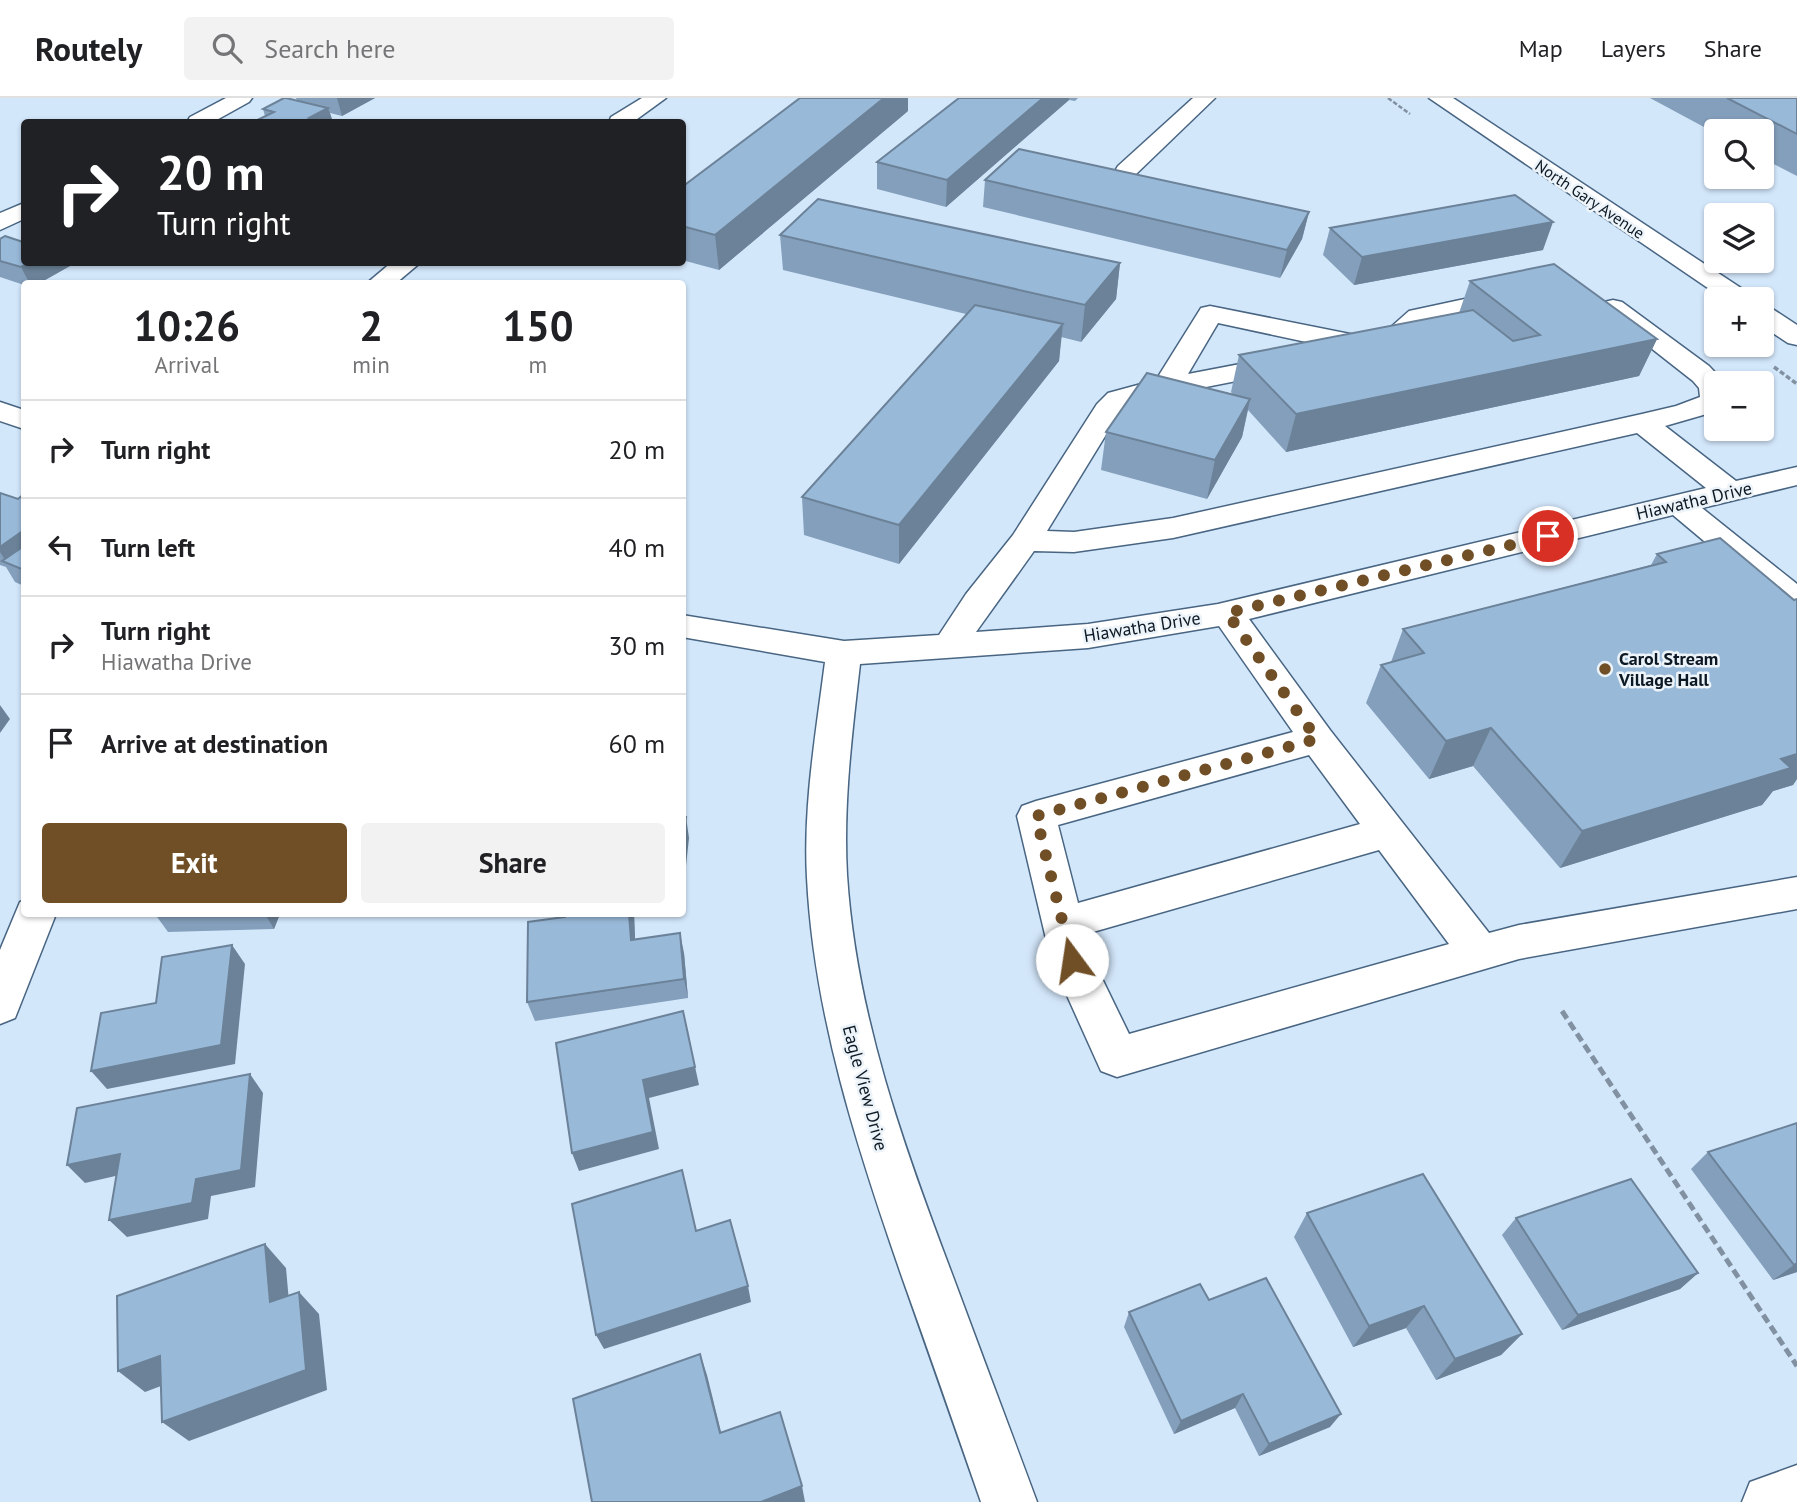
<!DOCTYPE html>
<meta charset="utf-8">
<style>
:root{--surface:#fff;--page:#f2f2f2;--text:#202124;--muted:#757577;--line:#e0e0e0;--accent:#704e26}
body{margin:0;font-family:"PT Sans",sans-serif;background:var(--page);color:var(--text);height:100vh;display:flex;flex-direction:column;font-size:26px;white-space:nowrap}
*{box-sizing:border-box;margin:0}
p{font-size:23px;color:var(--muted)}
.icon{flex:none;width:38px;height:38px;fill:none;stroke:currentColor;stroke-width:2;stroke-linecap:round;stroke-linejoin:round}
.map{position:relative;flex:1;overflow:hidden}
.drawer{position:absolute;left:21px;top:182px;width:665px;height:637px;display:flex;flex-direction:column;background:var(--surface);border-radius:7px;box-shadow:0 2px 5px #0004}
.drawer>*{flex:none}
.banner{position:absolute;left:21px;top:21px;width:665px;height:147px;border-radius:7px;box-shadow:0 2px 5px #0004;background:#202124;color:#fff;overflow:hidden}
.buttons{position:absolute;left:1704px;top:21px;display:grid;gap:14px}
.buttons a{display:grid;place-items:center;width:70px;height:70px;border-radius:7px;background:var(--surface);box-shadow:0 2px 5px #0004;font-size:35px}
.pin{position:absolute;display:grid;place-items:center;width:60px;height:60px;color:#fff;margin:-30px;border:4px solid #fff;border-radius:50%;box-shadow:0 2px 7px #0007}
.me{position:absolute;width:77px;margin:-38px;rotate:346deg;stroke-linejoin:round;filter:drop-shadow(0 0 5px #0008)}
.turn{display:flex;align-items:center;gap:24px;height:147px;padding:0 21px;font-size:32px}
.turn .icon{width:91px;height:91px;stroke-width:2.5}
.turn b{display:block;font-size:49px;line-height:60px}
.eta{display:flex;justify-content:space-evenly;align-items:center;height:119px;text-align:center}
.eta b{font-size:42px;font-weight:600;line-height:49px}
.button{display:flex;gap:14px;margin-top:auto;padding:14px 21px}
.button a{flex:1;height:80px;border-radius:7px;background:var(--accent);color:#fff;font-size:28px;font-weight:600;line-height:80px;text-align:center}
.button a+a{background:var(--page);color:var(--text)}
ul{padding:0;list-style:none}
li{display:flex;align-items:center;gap:21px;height:98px;padding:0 21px;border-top:2px solid var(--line)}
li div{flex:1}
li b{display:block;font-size:26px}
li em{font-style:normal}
header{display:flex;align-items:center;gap:42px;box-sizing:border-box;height:98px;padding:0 35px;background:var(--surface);border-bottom:2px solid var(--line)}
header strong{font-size:33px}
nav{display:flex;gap:38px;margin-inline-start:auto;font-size:24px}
.search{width:490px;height:63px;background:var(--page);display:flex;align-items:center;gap:18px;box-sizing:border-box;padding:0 24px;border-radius:7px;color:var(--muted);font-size:26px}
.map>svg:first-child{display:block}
</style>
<header>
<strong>Routely</strong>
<div class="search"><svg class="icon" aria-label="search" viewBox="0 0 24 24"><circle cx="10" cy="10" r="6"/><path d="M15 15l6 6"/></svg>Search here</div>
<nav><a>Map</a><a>Layers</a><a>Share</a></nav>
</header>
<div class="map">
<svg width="1797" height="1404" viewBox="0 0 1797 1404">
<rect width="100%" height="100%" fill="#d3e7fb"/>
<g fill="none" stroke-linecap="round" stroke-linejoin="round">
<g stroke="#486582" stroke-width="3">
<g id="minor">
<polygon points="226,0 252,0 249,4 213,24 187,24 190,19"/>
<polygon points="642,0 666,0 633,24 609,24 611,19"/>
<polygon points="1193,0 1215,0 1134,78 1118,78 1115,73 1118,68"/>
<polygon points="1429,0 1453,0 1750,196 1754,201 1724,201"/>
<polygon points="24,105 24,121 0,132 0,115"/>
<polygon points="392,164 421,164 395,186 366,186"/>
<path d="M 1511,191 L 1520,194 L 1524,199 L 1520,204 L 1427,225 L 1399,249 L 1367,257 L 1218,225 L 1188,276 L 1287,257 L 1297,259 L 1301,265 L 1297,271 L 1287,273 L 1140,302 L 1128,307 L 1118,317 L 1047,433 L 1074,434 L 1173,420 L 1642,316 L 1676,308 L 1700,299 L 1699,290 L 1693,283 L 1600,210 L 1604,204 L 1613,202 L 1622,204 L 1709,268 L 1725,285 L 1717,285 L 1717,313 L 1665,328 L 1736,383 L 1797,369 L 1797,387 L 1702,410 L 1797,486 L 1797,514 L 1785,511 L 1673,417 L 1249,521 L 1330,632 L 1489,835 L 1519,827 L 1797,779 L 1797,811 L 1519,861 L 1117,979 L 1101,973 L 1051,862 L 1017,718 L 1022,708 L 1036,703 L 1293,634 L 1219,528 L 1088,550 L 860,566 C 852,636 843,707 847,777 C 856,916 903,1047 952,1176 C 980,1252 1009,1328 1037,1404 L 981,1404 C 955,1329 929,1254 902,1179 C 857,1049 814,918 807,780 C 803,708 816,635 825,564 L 682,539 L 682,517 L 844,543 L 939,537 L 966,496 L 1013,437 L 1097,306 L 1108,295 L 1156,282 L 1201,210 L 1210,208 L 1370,240 L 1383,236 L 1409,213 ZM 1637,335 L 1706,390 L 1218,506 L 1088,526 L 976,534 L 1034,453 L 1074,454 L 1173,440 ZM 1309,657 L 1360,726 L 1078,805 L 1058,727 ZM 1379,752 L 1449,846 L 1129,936 L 1093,862 L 1086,836 Z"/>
<polygon points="1762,208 1771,210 1797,227 1797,247 1788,245 1762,228"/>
<polygon points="0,304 24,312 24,331 0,323"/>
<polygon points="24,803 24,816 56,816 15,920 0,926 0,852 20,804"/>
<polygon points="1797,1367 1797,1404 1742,1404 1750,1384"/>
</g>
</g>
<polyline stroke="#8191a2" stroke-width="2.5" stroke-dasharray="4.5 2" stroke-linecap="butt" points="1388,0 1410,16"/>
<polyline stroke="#8191a2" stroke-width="3.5" stroke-dasharray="5 2.5" stroke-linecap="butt" points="1774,269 1797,286"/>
<polyline stroke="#8191a2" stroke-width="5" stroke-dasharray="9 4.5" stroke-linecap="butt" points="1562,913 1797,1268"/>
<use href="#minor" fill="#fff" fill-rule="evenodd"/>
</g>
<g fill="#849fbb">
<polygon points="296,0 375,0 342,18 330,15 333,24 253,24 265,18 263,11 297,3"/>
<polygon points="959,0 1078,0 1075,3 1069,2 946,109 877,91 877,64"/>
<polygon points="1650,0 1797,0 1797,78 1762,60 1762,33 1717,33 1717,36"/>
<polygon points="908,13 719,172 682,162 682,89"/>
<polygon points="985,82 1309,114 1302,141 1280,180 983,109"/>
<polygon points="1330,130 1543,152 1354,187 1323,157"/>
<polygon points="780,137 1120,165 1116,201 1081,244 1061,239 1059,263 899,466 804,437 802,399 966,216 783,172"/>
<polygon points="0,141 23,144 24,164 77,164 38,186 24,186 24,187 0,179"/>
<polygon points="1470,183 1657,241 1639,278 1286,354 1248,312 1242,339 1207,401 1101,372 1106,334 1233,297 1231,294 1239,257 1459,215"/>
<polygon points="0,395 18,401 24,396 24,488 15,484 6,469 0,467"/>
<polygon points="1657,456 1794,502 1797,501 1797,681 1793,687 1773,693 1762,707 1560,770 1473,668 1429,681 1366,605 1381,567 1391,564 1403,531 1651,467"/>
<polygon points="155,816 280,816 274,831 168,834"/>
<polygon points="565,816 634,816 635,841 684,855 688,900 535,923 527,904 565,819"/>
<polygon points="1797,1025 1797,1174 1773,1182 1691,1071 1708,1054"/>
<polygon points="1307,1115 1522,1236 1501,1257 1436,1282 1406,1230 1353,1249 1294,1139"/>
<polygon points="1516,1120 1698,1175 1680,1191 1562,1232 1502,1137"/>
<polygon points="1209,1202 1330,1329 1259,1358 1235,1310 1174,1336 1124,1229 1129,1214"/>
</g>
<g fill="#6b8298">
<polygon points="337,0 375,0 342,18"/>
<polygon points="884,0 908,0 908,13 719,172 715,137"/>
<polygon points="1043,0 1069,0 1069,2 946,109 947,82"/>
<polygon points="328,10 333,24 311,24 309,20"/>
<polygon points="1309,114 1302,141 1280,180 1287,152"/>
<polygon points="1553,124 1543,152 1354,187 1362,159"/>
<polygon points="31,164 77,164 38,186 30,186 21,169"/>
<polygon points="1120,165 1116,201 1081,244 1085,207"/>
<polygon points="1063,226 1059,263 899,466 899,427"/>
<polygon points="1657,241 1639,278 1286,354 1296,316"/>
<polygon points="1250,301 1242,339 1207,401 1215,362"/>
<polygon points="24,432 24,462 7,465 0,454 0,449"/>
<polygon points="0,607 10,621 0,635"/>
<polygon points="1491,630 1473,668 1429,681 1446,643"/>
<polygon points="1797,656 1797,681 1793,687 1773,693 1762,707 1560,770 1582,733 1781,661"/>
<polygon points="686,719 689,740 684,786 682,778 682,745"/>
<polygon points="265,816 280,816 274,831"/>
<polygon points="629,816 634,816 636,861 631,842"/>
<polygon points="680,835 684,855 688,900 684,881"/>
<polygon points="232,847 245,866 235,966 107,991 91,973"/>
<polygon points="683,913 699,987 649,1000 659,1051 579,1073 572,1055 643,982"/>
<polygon points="250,976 263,995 255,1089 211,1098 208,1121 127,1139 109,1122"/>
<polygon points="120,1056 137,1073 85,1085 67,1067"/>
<polygon points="265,1146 286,1170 291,1226 270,1204"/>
<polygon points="1797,1165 1797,1174 1773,1182 1794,1167"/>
<polygon points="1698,1175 1680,1191 1562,1232 1578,1217"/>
<polygon points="748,1188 751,1204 604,1251 596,1237"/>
<polygon points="299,1194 319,1216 327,1292 189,1343 162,1324"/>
<polygon points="1424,1208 1406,1230 1353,1249 1369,1228"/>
<polygon points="1522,1236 1501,1257 1436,1282 1455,1261"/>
<polygon points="700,1256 707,1277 726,1354 720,1335"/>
<polygon points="160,1258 185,1279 145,1294 118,1273"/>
<polygon points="1243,1296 1235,1310 1174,1336 1181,1323"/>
<polygon points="1341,1316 1330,1329 1259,1358 1269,1346"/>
<polygon points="802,1388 805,1404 761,1404"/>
</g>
<g fill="#99b9d9" stroke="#6b8298" stroke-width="2">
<polygon points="284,0 286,0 328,10 309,20 317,22 313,24 253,24 274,14 263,11"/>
<polygon points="800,0 884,0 715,137 682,128 682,89"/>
<polygon points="959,0 1043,0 947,82 877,64"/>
<polygon points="1727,0 1797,0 1797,36"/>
<polygon points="1019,51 1309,114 1287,152 985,82"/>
<polygon points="1515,97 1553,124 1362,159 1330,130"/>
<polygon points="818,101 1120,165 1085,207 780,137"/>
<polygon points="5,138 23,144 24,143 24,164 31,164 21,169 0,163 0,141"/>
<polygon points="1554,166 1657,241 1296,316 1239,257 1473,212 1513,243 1540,237 1470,183"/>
<polygon points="975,207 1063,226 899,427 802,399"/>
<polygon points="1147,275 1250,301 1215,362 1106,334"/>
<polygon points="0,395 18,401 24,396 24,432 0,449"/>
<polygon points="1720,440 1794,502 1797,501 1797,656 1781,661 1791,670 1582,733 1491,630 1446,643 1381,567 1424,555 1403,531 1666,464 1657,456"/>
<polygon points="24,448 24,472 2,463"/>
<polygon points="682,719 686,719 682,745"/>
<polygon points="565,816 629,816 631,842 680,835 684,881 527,904 528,824 565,819"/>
<polygon points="232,847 221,947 91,973 101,915 156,905 162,859"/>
<polygon points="683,913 695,969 643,982 653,1034 572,1055 556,945"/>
<polygon points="250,976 241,1072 196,1081 192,1105 109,1122 120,1056 67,1067 77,1010"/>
<polygon points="1797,1025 1797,1165 1794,1167 1708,1054"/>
<polygon points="682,1072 696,1133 730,1122 748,1188 596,1237 572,1106"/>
<polygon points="1423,1076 1522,1236 1455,1261 1424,1208 1369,1228 1307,1115"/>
<polygon points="1631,1081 1698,1175 1578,1217 1516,1120"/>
<polygon points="265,1146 270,1204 299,1194 306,1272 162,1324 160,1258 118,1273 117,1198"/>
<polygon points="1266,1180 1341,1316 1269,1346 1243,1296 1181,1323 1129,1214 1200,1186 1209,1202"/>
<polygon points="700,1256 720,1335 780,1314 802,1388 761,1404 592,1404 573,1301"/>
</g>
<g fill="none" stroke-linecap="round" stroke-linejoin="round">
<polyline stroke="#704e26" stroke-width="12" stroke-dasharray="0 21.6" points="1072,862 1036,718 1317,641 1227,515 1548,438"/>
</g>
<circle fill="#704e26" stroke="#ecf3f9" stroke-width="2.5" cx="1605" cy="571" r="7"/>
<g text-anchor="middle" stroke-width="5" stroke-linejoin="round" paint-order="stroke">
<g font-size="16" fill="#0c1823" stroke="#ecf3f9">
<text transform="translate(1590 101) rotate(34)" y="6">North Gary Avenue</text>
</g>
<g font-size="18" fill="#0c1823" stroke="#ecf3f9">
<text transform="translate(1694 403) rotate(-13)" y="6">Hiawatha Drive</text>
<text transform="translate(1142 529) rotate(-9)" y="6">Hiawatha Drive</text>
<text transform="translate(865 990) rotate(75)" y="6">Eagle View Drive</text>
</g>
<g font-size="18" font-weight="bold" fill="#0c1823" stroke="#ecf3f9" text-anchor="start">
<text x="1619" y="567">Carol Stream<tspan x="1619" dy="21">Village Hall</tspan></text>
</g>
</g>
</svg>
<div class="buttons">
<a><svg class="icon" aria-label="search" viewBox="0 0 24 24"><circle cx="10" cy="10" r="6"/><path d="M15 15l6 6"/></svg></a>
<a><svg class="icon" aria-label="layers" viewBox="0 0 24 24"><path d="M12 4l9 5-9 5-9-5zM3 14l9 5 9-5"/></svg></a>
<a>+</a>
<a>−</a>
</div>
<div class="pin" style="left:1548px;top:438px;background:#d93025"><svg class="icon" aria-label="arrive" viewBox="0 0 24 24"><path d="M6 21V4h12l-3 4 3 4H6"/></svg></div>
<svg class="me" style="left:1072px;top:862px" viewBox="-20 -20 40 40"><circle r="19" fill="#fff"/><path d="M0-13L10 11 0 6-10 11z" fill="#704e26"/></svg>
<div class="banner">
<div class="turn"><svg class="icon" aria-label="right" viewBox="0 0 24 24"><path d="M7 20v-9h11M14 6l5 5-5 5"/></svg><div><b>20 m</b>Turn right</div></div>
</div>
<section class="drawer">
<div class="eta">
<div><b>10:26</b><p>Arrival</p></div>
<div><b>2</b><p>min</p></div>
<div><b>150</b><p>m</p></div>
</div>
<ul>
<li><svg class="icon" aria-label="right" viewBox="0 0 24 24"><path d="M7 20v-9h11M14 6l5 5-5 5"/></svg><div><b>Turn right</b></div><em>20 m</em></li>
<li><svg class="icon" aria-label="left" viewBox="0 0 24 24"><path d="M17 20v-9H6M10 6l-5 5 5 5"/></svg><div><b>Turn left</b></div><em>40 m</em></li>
<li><svg class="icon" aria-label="right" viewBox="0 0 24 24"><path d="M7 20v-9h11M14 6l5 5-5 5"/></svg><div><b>Turn right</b><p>Hiawatha Drive</p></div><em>30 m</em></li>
<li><svg class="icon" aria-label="arrive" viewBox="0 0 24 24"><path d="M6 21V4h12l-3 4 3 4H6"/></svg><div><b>Arrive at destination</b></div><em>60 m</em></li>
</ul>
<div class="button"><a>Exit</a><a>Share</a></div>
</section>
</div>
